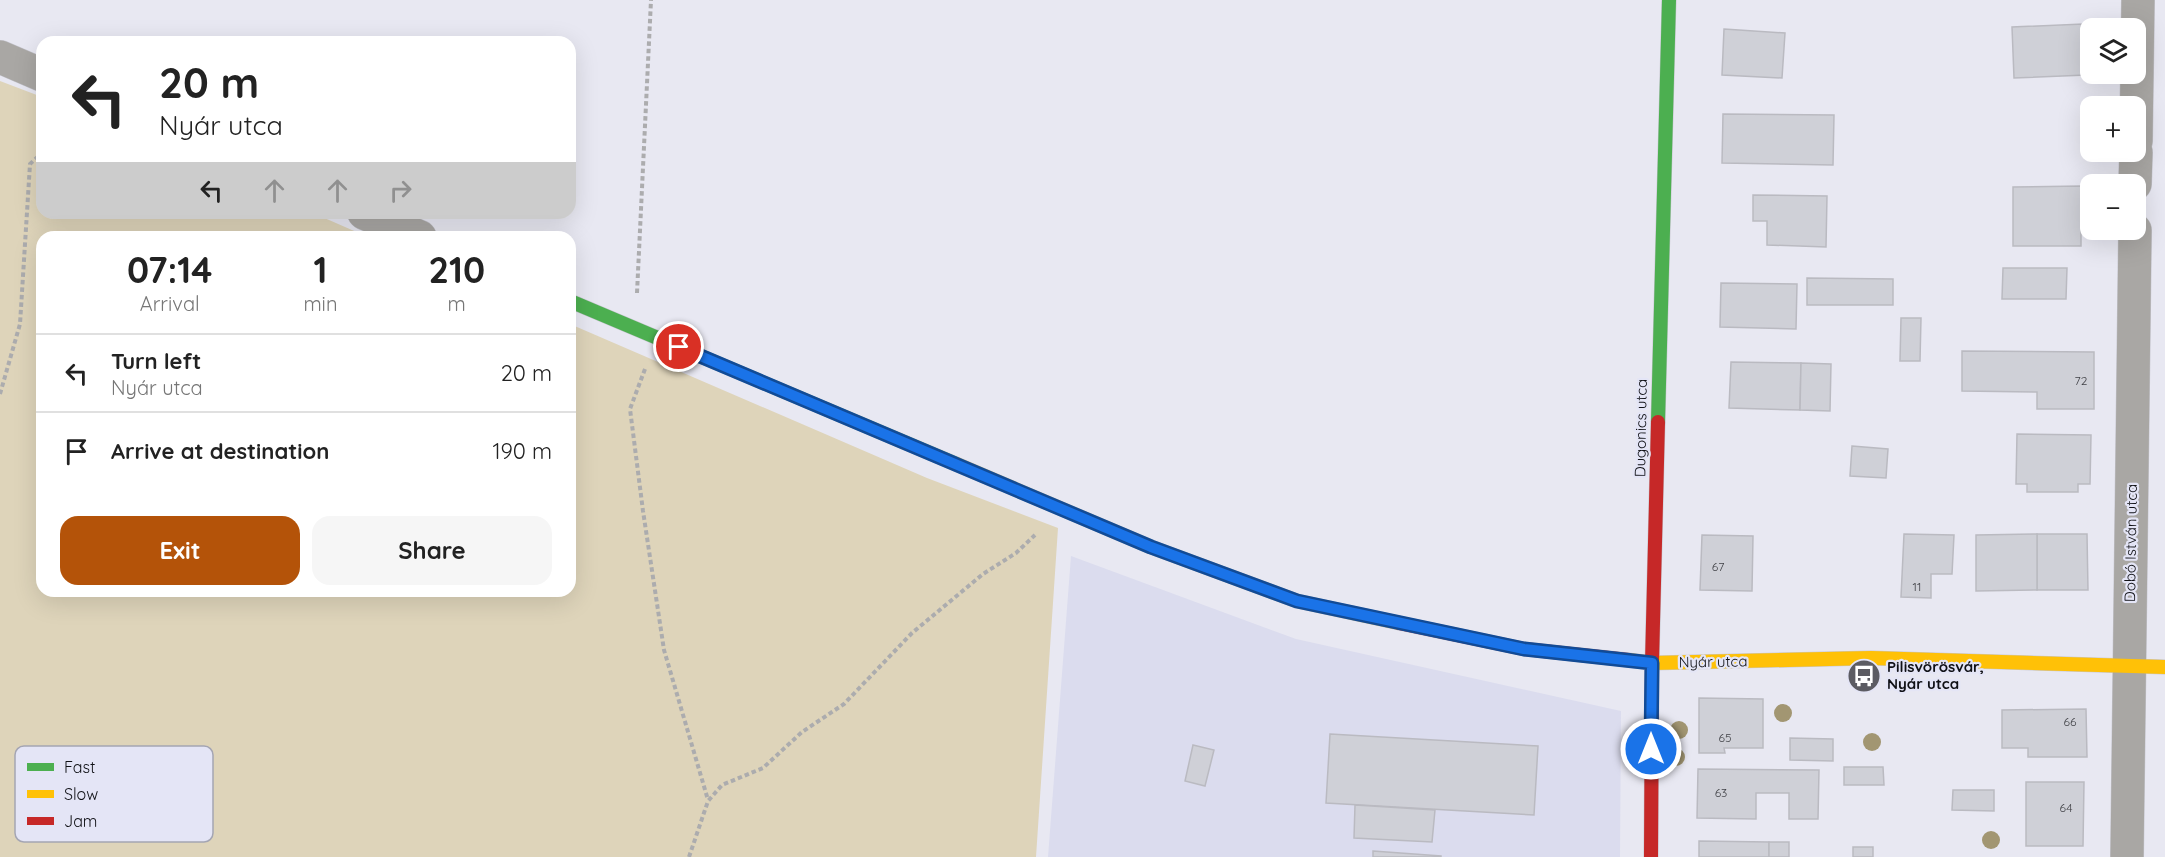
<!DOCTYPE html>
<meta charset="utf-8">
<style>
:root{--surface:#fff;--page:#f6f6f6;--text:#222;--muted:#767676;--line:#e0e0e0;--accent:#b45309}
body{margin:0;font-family:Quicksand,sans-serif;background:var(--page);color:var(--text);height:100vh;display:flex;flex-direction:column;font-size:22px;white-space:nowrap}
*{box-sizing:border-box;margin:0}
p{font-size:20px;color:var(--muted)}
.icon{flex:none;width:33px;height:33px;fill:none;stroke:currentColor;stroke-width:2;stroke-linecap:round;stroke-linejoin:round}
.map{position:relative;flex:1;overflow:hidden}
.panel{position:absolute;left:36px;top:231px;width:540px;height:366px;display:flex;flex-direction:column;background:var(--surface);border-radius:18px;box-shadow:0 6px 24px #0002}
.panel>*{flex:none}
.hud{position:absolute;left:36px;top:36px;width:540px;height:183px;border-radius:18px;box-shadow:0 6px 24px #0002;background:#fff;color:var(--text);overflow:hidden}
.fabs{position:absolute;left:2080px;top:18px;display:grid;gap:12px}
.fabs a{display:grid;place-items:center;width:66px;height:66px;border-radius:12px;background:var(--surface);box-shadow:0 6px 24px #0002;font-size:30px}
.pin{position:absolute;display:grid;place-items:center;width:51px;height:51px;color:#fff;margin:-26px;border:3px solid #fff;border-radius:50%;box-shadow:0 2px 6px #0007}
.me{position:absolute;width:66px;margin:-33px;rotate:0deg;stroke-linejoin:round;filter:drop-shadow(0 0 4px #0008)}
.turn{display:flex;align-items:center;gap:21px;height:126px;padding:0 24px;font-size:27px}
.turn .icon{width:78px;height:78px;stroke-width:2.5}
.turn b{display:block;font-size:42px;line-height:51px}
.lanes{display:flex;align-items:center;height:57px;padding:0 24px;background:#0003;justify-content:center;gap:30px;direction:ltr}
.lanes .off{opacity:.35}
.eta{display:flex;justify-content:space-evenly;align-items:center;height:102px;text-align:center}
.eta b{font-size:36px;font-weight:700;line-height:42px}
.cta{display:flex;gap:12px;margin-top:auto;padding:12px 24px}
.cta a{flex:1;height:69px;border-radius:18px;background:var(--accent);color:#fff;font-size:24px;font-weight:700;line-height:69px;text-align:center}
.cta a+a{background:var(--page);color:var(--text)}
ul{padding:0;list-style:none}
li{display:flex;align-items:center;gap:18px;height:78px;padding:0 24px;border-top:2px solid var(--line)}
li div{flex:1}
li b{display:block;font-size:22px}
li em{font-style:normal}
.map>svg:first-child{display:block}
</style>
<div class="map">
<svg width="2165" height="857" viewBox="0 0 2165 857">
<rect width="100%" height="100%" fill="#e8e8f2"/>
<polygon fill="#dbdcee" points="1071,556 1296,639 1621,711 1620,857 1048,857"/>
<polygon fill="#ded4ba" points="0,81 42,97 42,213 313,213 368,237 42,237 42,591 570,591 570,324 927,478 1058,528 1036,857 0,857"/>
<g fill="#cfd0d7" stroke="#babac1" stroke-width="1.5">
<polygon points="2083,24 2086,75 2014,78 2012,27"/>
<polygon points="1724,29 1785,33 1782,78 1722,75"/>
<polygon points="1723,114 1834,115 1833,165 1722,163"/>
<polygon points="2081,186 2081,246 2013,246 2013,187"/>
<polygon points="1753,195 1827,196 1826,247 1767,245 1767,221 1753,221"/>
<polygon points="2003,268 2067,268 2066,299 2002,299"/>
<polygon points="1807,278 1893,279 1893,305 1807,305"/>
<polygon points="1721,283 1797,284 1796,329 1720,327"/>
<polygon points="1901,318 1921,318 1920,361 1900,361"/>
<polygon points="1962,351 2094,352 2094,409 2037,409 2037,392 1962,391"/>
<polygon points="1731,362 1801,363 1800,410 1729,408"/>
<polygon points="1801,363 1831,364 1830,411 1800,410"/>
<polygon points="2017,434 2091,435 2090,484 2078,484 2078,492 2027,492 2027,484 2016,484"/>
<polygon points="1852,446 1888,449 1886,478 1850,476"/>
<polygon points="1904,534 1954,535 1952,574 1931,574 1931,598 1901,597"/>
<polygon points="2037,534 2087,534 2088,590 2037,590"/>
<polygon points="2037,534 2037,590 1976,591 1976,535"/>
<polygon points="1702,535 1753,536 1752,591 1700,590"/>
<polygon points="1699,698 1763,699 1763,748 1724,748 1725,753 1699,753"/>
<polygon points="2086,709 2087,757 2028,757 2028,748 2002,748 2002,710"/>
<polygon points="1330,734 1538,746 1534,815 1326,803"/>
<polygon points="1790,738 1833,739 1833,761 1790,760"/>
<polygon points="1193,745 1214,750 1205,786 1185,781"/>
<polygon points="1844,767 1883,767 1884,785 1844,785"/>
<polygon points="1698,769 1819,770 1818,819 1789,819 1789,793 1756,793 1756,819 1697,818"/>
<polygon points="2026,782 2084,782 2083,846 2026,846"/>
<polygon points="1953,790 1994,790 1994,811 1952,810"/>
<polygon points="1355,805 1435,810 1432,842 1354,838"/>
<polygon points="1699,841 1769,842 1769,857 1699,857"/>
<rect x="1769" y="842" width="20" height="15"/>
<rect x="1853" y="847" width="20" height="10"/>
<polygon points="1373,851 1441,856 1441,857 1373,857"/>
</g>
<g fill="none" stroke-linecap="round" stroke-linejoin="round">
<g stroke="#c6c6ce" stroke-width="34">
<g id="street">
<polyline points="0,57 42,75"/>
<polyline points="2136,141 2138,0"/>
<polyline points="2135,184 2136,152"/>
<polyline points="364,213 420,237"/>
<polyline points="2127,857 2135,230"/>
</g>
</g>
<g stroke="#c6c6ce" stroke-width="15">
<g id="fast">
<polyline points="570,301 956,464"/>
<polyline points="1658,422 1669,0"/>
</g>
</g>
<g stroke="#c6c6ce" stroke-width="15">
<g id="slow">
<polyline points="956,464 1151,547 1297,601 1399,623"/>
<polyline points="1628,660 1652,663 1871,658 2165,667"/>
</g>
</g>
<g stroke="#c6c6ce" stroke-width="15">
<g id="jam">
<polyline points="1399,623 1524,649 1628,660"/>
<polyline points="1651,857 1652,663 1658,422"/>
</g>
</g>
<g stroke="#acacae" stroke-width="4" stroke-dasharray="4.5 3" stroke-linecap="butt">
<polyline points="637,293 651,0"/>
<polyline points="645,369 630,409 643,511 664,650 708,800"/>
<polyline points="0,394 20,324 30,164 42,153"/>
<polyline points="689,857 708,801 722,785 763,768 802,732 844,704 912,633 983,574 1016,553 1035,535"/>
</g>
<use href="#street" stroke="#a9a7a4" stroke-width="33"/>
<use href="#fast" stroke="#4caf50" stroke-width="14"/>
<use href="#slow" stroke="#ffc107" stroke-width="14"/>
<use href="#jam" stroke="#c62828" stroke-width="14"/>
</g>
<g fill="#a29672">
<circle cx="1783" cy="713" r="9"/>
<circle cx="1679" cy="730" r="9"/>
<circle cx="1872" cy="742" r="9"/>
<circle cx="1676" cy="757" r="9"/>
<circle cx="1991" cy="840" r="9"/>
</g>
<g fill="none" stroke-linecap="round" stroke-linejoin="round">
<g stroke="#114b97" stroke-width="15">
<polyline id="route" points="679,347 1151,547 1297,601 1524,649 1652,663 1651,749"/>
</g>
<use href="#route" stroke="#1a73e8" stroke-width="10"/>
</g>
<defs>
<g id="bus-disc" transform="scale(1.725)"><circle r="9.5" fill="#5c5c63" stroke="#e4e5f6"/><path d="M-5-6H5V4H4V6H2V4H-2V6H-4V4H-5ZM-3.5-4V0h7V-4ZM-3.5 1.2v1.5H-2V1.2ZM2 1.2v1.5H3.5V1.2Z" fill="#fff"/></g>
</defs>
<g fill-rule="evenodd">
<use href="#bus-disc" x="1864" y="676"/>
</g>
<g text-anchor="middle" stroke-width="4.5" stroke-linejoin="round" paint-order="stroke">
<g font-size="12" fill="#404146">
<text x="2081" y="385">72</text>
<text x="1718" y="571">67</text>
<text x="1917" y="591">11</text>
<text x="2070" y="726">66</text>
<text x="1725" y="742">65</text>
<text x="1721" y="797">63</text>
<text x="2066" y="812">64</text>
</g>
<g font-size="15" fill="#101116" stroke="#e4e5f6">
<text transform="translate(1641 428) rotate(-89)" y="5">Dugonics utca</text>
<text transform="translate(2131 543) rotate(-89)" y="5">Dobó István utca</text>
<text transform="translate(1713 662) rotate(-1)" y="5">Nyár utca</text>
</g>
<g font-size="15" font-weight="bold" fill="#101116" stroke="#e4e5f6" text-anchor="start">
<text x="1887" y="672">Pilisvörösvár,<tspan x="1887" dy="17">Nyár utca</tspan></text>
</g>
</g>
<rect x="15" y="746" width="198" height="96" rx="9" fill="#e4e5f6" stroke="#a4a5b3" stroke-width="1.5"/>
<rect x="27" y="763" width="27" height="8" fill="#4caf50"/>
<rect x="27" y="790" width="27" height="8" fill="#ffc107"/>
<rect x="27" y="817" width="27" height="8" fill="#c62828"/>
<g font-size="16" fill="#101116">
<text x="64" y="773">Fast</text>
<text x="64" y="800">Slow</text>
<text x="64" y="827">Jam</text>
</g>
</svg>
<div class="fabs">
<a><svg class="icon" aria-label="layers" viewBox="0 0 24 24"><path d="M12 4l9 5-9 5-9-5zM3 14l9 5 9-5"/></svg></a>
<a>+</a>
<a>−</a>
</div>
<div class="pin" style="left:679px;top:347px;background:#d93025"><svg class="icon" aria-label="arrive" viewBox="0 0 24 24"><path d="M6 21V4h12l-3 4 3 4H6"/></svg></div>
<svg class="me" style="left:1651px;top:749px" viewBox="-20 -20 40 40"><circle r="17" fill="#1a73e8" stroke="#fff" stroke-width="3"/><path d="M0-11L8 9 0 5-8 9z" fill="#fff"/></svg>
<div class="hud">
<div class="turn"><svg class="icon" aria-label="left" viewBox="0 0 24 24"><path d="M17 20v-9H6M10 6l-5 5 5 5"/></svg><div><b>20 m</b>Nyár utca</div></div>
<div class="lanes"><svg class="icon" aria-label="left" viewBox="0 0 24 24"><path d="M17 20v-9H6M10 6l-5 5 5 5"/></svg><svg class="icon off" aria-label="ahead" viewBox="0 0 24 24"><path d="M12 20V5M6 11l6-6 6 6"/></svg><svg class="icon off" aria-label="ahead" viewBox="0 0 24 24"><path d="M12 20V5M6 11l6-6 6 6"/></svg><svg class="icon off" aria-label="right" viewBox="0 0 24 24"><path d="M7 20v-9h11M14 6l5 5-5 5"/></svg></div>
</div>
<section class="panel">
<div class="eta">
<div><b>07:14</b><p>Arrival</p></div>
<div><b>1</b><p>min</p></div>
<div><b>210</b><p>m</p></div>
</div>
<ul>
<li><svg class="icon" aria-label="left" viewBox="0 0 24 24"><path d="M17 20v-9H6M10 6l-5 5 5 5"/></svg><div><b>Turn left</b><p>Nyár utca</p></div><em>20 m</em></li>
<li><svg class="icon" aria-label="arrive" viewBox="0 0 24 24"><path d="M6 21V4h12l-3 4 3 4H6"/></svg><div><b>Arrive at destination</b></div><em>190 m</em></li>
</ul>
<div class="cta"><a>Exit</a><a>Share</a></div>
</section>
</div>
